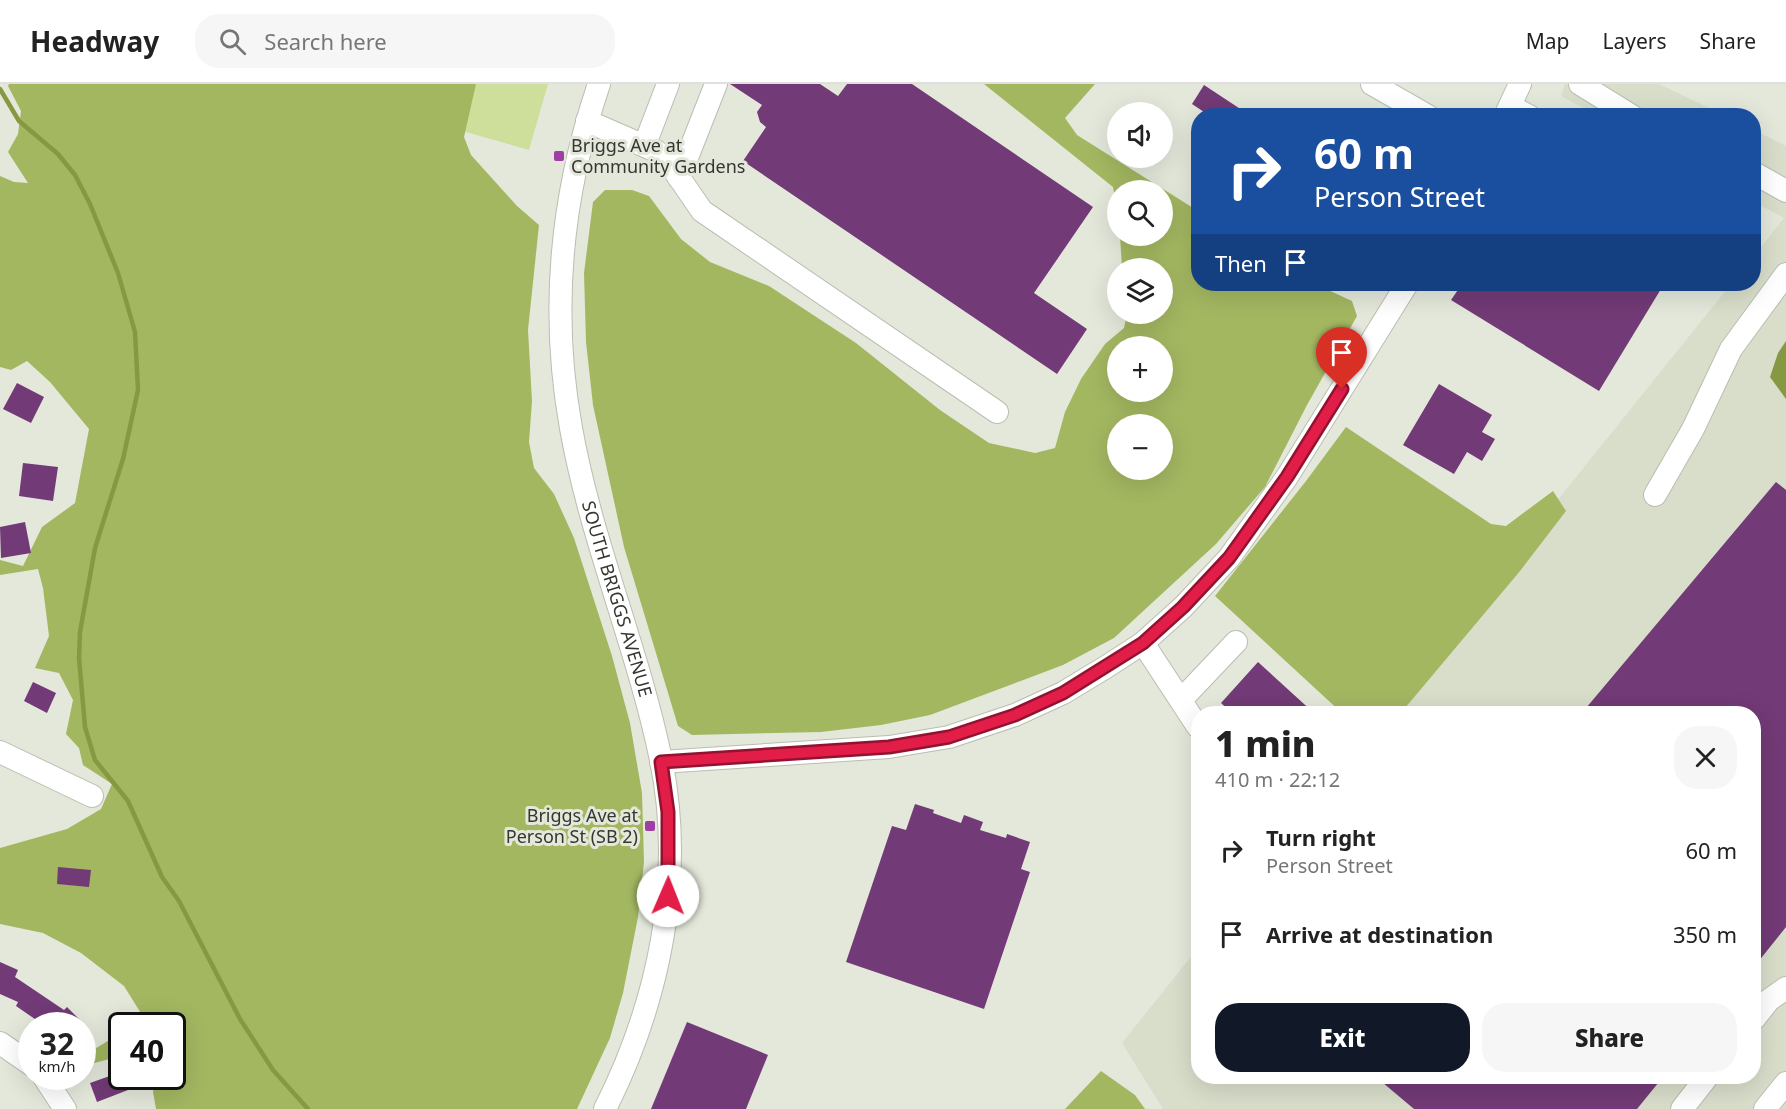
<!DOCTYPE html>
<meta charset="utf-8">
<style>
:root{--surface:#fff;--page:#f6f6f6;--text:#222;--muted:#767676;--line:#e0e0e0;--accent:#111827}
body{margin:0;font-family:"Noto Sans",sans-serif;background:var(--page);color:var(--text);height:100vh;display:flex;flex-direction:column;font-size:22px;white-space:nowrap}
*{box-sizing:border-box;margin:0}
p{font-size:20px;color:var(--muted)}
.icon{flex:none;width:33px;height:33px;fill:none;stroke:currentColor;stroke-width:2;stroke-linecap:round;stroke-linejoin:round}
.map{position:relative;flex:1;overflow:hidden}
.side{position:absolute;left:1191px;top:622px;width:570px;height:378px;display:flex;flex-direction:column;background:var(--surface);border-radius:24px;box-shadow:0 6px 24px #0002}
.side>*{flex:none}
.guide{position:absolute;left:1191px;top:24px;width:570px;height:183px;border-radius:24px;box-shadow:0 6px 24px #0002;background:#1a4fa0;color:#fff;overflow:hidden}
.fabs{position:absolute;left:1107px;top:18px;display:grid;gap:12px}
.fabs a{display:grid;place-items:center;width:66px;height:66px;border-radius:50%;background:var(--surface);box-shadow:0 6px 24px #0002;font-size:30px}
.speed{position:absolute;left:18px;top:928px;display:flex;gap:12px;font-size:30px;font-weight:700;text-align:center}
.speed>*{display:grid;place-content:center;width:78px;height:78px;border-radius:50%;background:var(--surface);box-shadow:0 6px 24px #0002;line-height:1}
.speed small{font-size:15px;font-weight:400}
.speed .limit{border:3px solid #111;border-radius:9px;background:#fff;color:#111}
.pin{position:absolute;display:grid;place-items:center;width:51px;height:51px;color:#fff;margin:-62px -26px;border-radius:50% 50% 50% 0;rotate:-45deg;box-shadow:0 0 6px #0007}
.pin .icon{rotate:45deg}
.me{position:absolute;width:66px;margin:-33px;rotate:1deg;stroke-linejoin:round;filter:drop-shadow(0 0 4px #0008)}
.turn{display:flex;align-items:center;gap:21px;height:126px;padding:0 24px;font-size:27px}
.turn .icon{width:78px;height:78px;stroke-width:2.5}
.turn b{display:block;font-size:42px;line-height:51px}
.then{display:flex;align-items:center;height:57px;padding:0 24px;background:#0003;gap:12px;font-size:22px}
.round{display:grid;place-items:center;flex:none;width:63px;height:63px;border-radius:24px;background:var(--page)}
.overview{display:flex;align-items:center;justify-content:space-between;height:102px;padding:0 24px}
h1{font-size:36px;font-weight:800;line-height:45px}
.cta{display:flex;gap:12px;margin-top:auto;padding:12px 24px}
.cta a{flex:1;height:69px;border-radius:24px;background:var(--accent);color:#fff;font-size:24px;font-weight:800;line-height:69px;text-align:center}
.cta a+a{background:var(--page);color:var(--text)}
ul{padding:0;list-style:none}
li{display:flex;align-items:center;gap:18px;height:84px;padding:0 24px}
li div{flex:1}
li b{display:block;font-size:22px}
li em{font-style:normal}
header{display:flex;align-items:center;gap:36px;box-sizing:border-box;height:84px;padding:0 30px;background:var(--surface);border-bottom:2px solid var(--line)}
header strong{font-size:28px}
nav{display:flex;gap:33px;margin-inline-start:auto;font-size:21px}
.search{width:420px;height:54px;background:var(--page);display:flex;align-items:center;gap:15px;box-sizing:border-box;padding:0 21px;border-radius:24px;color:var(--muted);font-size:22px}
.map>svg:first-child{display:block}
</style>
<header>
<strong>Headway</strong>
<div class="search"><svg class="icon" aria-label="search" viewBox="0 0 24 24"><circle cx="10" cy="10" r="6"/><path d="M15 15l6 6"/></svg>Search here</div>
<nav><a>Map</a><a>Layers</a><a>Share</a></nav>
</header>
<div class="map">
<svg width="1786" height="1025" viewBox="0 0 1786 1025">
<rect width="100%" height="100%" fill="#e4e8db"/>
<g fill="#d8deca">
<polygon points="1565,0 1659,0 1724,31 1596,31 1561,12"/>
<polygon points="1754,46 1786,62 1786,1025 1163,1025 1122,959 1198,864 1198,993 1754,993 1754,630 1386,630 1731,200 1754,200 1754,172 1784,134 1754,118"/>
</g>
<polygon fill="#cddf9a" points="472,0 548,0 529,66 459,46"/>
<g fill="#a3b761" fill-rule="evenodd">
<polygon points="9,0 476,0 464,53 471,71 517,122 539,141 528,246 532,317 529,358 534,384 554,410 574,454 612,572 630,639 642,709 644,778 638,833 623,909 610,954 577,1025 156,1025 153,1008 156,993 172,993 172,942 133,942 142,931 124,902 81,869 43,849 0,840 0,764 67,745 101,725 112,700 83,681 79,664 66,650 73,616 59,589 35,584 49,552 43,504 38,485 0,491 0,476 23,482 42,443 75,419 89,345 50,298 27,277 11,286 0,283 0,92 14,98 28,99 8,68 18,50 21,27 8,2"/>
<path d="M 984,0 L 1095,0 L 1065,34 L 1077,51 L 1198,127 L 1198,200 L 1315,200 L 1352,217 L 1357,232 L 1307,321 L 1265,403 L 1216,460 L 1114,554 L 1063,581 L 930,631 L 881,641 L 821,648 L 692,651 L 678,642 L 624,463 L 593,321 L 586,258 L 584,189 L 593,118 L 605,106 L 632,106 L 649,112 L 681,155 L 710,178 L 769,202 L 856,259 L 940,326 L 989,359 L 1035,369 L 1055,364 L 1065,328 L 1081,295 L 1105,260 L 1124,244 L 1127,230 L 1162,230 L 1162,184 L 1122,184 L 1120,152 L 1162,152 L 1162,106 L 1118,106 L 1117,124 L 1113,103 ZM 1118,262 L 1162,262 L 1162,308 L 1118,308 ZM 1118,340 L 1162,340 L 1162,386 L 1118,386 Z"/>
<polygon points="1346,343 1491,440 1506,442 1553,407 1566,427 1520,487 1400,630 1343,630 1215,512 1306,397"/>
<polygon points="121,949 121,972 83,982 83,972"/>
<polygon points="1101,987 1135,1011 1145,1025 1065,1025"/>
</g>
<polygon fill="#869942" points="1786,257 1786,315 1770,293 1778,269"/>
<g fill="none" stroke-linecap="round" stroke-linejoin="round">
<polyline stroke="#869942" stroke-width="4.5" points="0,5 19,37 58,70 75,91 90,120 118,189 135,248 138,306 123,375 95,464 80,548 79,574 85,643 95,676 128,717 162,793 179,817 240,935 273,986 308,1025"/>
</g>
<g fill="#723a76">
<polygon points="730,0 820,0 838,12 847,0 912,0 1093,123 1034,209 1087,245 1057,290 743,77 766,43 760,38 757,28 762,21"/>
<polygon points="1204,1 1251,32 1210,32 1192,20"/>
<polygon points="1462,200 1664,200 1599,307 1451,216"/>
<polygon points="17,299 44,313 31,339 3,325"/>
<polygon points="1439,300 1492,331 1482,348 1495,355 1482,377 1467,368 1454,390 1403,361"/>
<polygon points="23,379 58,383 53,417 19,412"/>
<polygon points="1776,398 1786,406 1786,843 1754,883 1754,630 1581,630"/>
<polygon points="25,438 31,469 1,474 0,443"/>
<polygon points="1258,578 1315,630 1233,630 1221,619"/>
<polygon points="33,598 56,609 47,629 24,617"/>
<polygon points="915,720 934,726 933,729 961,739 964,731 983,738 980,746 1006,754 1007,750 1030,758 1021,785 1030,788 984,925 846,878 892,742 906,746"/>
<polygon points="58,783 91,786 89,803 57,800"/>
<polygon points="0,878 18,886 15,893 64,926 67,923 86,942 45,942 16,922 18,918 0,910"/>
<polygon points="687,938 768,971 746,1025 651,1025"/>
<polygon points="121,988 128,1006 97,1018 90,999"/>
<polygon points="1376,993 1663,993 1637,1025 1414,1025"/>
</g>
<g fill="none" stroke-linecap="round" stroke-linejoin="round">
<g stroke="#babeb1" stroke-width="24">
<g id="minor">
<path id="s1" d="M 599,0 C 561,112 550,228 571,344 C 591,457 638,564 661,676 C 685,794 659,918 605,1025"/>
<polyline points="1372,0 1428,32"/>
<polyline points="1580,0 1632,32"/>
<polyline points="1510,22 1529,32"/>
<polyline points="1505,32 1520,0"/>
<polyline points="587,37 656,67 669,79 702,127 997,328"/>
<polyline points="645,60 668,0"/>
<polyline points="1754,89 1786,107"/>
<polyline points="679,94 716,0"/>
<polyline points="1655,411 1693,345 1731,265 1786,190"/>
<polyline points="1143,559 1198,643"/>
<polyline points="1181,616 1236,558"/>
<polyline points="0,668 92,712"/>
<polyline points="661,678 889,663 949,653 1015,631 1063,609 1106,583 1143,559 1183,523 1229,474 1287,393 1407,200"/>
<polyline points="1754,935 1769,916 1786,904"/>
<polyline points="0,959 32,981"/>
<polyline points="44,993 65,1025"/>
<polyline points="1682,1025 1707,993"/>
<polyline points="1765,1025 1786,999"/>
</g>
</g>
<use href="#minor" stroke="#fff" stroke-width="22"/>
</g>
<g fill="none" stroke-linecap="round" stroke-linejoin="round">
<g stroke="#92132f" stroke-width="15">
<polyline id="route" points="668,812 668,728 661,678 889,663 949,653 1015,631 1063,609 1143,559 1183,523 1229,474 1287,393 1342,305"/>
</g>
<use href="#route" stroke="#e11d48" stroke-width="10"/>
</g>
<g fill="#9f3ea5" stroke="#e4e8db" stroke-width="2">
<rect x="553" y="66" width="12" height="12" rx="3"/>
<rect x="644" y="736" width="12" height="12" rx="3"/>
</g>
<g text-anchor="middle" stroke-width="6" stroke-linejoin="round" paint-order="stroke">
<g font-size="18" fill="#353631" stroke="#e4e8db" text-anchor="start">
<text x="571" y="68">Briggs Ave at<tspan x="571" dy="21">Community Gardens</tspan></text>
<text x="638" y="738" text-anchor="end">Briggs Ave at<tspan x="638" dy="21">Person St (SB 2)</tspan></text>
</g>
<g font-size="18" fill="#353631" stroke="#e4e8db">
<text dy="6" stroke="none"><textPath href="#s1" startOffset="526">SOUTH BRIGGS AVENUE</textPath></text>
</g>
</g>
</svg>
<div class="fabs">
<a><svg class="icon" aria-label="sound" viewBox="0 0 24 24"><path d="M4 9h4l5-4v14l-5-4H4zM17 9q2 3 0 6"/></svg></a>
<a><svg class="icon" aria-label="search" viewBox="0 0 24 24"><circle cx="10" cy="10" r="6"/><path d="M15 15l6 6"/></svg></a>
<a><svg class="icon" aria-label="layers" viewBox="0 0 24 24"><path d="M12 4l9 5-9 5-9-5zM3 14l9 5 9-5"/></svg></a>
<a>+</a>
<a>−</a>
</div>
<div class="speed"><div>32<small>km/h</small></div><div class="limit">40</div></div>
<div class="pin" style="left:1342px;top:305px;background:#d93025"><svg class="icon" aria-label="arrive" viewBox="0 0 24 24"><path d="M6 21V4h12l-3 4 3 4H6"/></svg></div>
<svg class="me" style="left:668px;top:812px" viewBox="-20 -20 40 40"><circle r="19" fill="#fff"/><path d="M0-13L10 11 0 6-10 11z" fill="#e11d48"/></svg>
<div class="guide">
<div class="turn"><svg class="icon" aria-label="right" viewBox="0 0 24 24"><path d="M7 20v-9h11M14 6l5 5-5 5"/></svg><div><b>60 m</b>Person Street</div></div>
<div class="then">Then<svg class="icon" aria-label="arrive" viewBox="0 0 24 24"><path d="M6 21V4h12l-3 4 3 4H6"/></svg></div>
</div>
<section class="side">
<div class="overview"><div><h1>1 min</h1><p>410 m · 22:12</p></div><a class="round"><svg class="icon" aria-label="close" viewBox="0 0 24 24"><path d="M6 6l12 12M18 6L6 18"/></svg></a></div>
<ul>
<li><svg class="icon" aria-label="right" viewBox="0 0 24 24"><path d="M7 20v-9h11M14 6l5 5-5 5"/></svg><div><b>Turn right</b><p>Person Street</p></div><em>60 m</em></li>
<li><svg class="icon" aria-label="arrive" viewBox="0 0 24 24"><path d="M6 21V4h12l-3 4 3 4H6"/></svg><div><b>Arrive at destination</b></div><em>350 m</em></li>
</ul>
<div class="cta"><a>Exit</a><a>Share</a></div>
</section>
</div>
